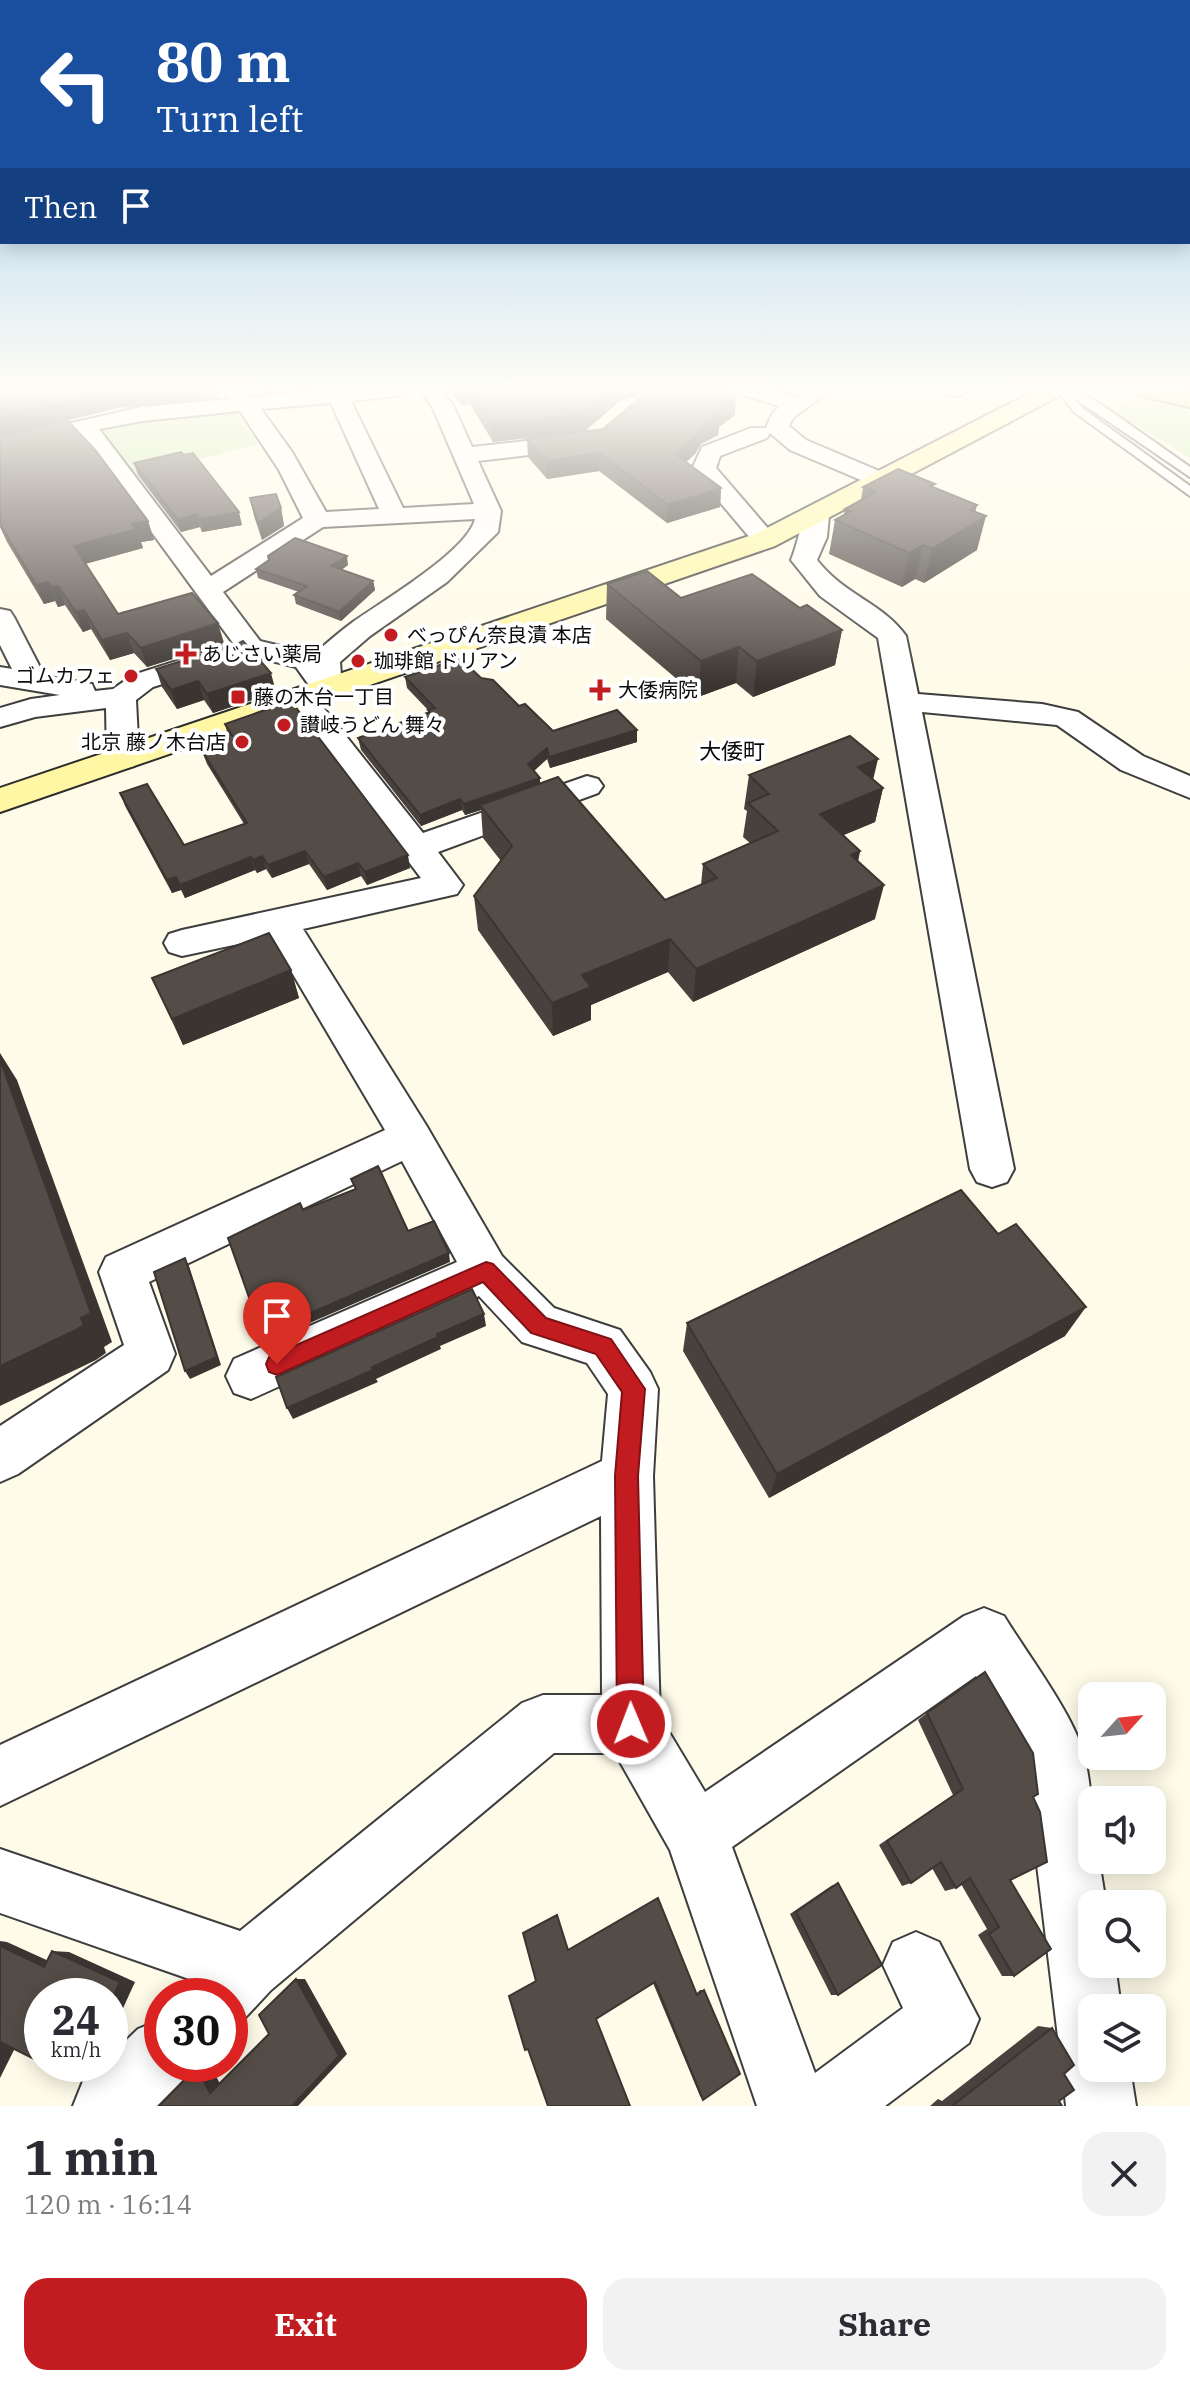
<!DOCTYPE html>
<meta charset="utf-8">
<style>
:root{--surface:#fff;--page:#f2f2f3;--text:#2b2b33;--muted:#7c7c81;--accent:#c21c21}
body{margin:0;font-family:"IBM Plex Serif","Noto Sans JP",serif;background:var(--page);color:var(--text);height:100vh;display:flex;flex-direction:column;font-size:30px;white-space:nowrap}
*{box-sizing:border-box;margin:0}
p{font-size:26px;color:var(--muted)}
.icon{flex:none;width:44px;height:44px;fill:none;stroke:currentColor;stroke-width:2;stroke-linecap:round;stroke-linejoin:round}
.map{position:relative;height:2106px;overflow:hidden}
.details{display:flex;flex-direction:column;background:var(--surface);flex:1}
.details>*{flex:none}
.banner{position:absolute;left:0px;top:0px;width:1190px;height:244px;box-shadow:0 4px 20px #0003;background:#1a4fa0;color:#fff;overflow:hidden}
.needle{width:52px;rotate:63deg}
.controls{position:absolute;left:1078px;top:1682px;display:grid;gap:16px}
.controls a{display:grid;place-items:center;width:88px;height:88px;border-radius:16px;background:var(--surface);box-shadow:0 4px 20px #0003;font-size:40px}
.speed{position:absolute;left:24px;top:1978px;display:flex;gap:16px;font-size:40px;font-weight:700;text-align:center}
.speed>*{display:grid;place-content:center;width:104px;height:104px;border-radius:50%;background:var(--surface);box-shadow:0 4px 20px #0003;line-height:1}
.speed small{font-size:20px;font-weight:400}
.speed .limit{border:12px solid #d22;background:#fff;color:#111}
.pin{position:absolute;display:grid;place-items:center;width:68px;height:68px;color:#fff;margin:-82px -34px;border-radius:50% 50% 50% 0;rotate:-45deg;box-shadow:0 0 8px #0007}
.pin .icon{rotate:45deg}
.me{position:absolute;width:88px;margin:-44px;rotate:359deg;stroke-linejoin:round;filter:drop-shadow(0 0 6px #0008)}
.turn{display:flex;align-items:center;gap:28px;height:168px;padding:0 24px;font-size:36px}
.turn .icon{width:104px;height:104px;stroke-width:2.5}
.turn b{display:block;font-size:56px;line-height:68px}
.then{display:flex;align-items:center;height:76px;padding:0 24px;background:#0003;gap:16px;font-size:30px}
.round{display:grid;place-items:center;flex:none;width:84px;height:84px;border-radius:24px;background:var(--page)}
.headline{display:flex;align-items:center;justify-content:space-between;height:136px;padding:0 24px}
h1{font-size:48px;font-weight:700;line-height:60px}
.action{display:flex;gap:16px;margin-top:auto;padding:16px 24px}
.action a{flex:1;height:92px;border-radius:24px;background:var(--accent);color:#fff;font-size:32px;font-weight:700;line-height:92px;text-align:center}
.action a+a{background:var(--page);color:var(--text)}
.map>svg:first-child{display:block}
</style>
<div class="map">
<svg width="1190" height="2106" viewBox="0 0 1190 2106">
<rect width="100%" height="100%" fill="#fffbe9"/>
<g fill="#ceebb1">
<polygon points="1144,399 1158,399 1190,409 1190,458 1114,412 1128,402"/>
<polygon points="236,412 258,444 135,476 99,429 152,418"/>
</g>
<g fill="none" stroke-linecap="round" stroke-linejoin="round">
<g stroke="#3e3e3e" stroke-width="4">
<polygon id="lane" points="1058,390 1076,390 1102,405 1190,467 1190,477 1074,398 1082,408 1190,486 1190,496 1074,412"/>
</g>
<g stroke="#3e3e3e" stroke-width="4">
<g id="street">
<path d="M 224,390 L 245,390 L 252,397 L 331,390 L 405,390 L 403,395 L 351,401 L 403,508 L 474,504 L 432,406 L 420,390 L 441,390 L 453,405 L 472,447 L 579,435 L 587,437 L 590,442 L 587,447 L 579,449 L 478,461 L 501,511 L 498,532 L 447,582 L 370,636 L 340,662 L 342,689 L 338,695 L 327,698 L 316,695 L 296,667 L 251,656 L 153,687 L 136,700 L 139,759 L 134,766 L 123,769 L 112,766 L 107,759 L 106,708 L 35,717 L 0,727 L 0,708 L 31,699 L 60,695 L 0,685 L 0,667 L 12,669 L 0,645 L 0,609 L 10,611 L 14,617 L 44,675 L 92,684 L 95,691 L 113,689 L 133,675 L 233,643 L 79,433 L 0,453 L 0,439 L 142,407 L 230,399 ZM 331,403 L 379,509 L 326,512 L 292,452 L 261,409 ZM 240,411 L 279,470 L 303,518 L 211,576 L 99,429 L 142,421 ZM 475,519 C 468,551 381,602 353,622 C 339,632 327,643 314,654 L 260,641 L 223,592 L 323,527 Z"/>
<polygon points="740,390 771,390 795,397 807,390 831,390 793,418 789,426 806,440 891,476 895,481 891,486 875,486 790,450 770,433 767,438 720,456 716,468 778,540 774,545 756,545 692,469 702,447 751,428 766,428 772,414 780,406 742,395"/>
<polygon points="943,390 970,390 959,396 946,395"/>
<path d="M 817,508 L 826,510 L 829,515 L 827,537 L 817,560 C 844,595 884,604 906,636 L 918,694 L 1042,704 L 1078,712 L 1143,756 L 1190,776 L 1190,798 L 1121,770 L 1057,725 L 922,712 L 1014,1169 L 1007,1182 L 992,1187 L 977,1182 L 970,1169 L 878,638 L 820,596 L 791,560 C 798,544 800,523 808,510 Z"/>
<path d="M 300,689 L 311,692 L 423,833 L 587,776 L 598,779 L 603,786 L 598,793 L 438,852 L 463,885 L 457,894 L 303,929 L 426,1125 L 502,1256 L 554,1308 L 620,1330 L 650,1372 L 658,1389 L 653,1476 L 660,1717 L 705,1792 L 964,1616 L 984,1608 L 1004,1616 C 1026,1652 1071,1712 1082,1749 C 1093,1784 1092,1824 1092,1860 L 1099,1860 L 1106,1904 L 1092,1904 L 1092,1964 L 1115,1964 L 1121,2008 L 1092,2008 L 1092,2068 L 1130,2068 L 1136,2106 L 1066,2106 L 1062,2068 L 1066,2057 L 1058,2037 L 1024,1758 L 976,1676 L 732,1847 L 815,2073 L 903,2008 L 883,1965 L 893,1942 L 916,1932 L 939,1942 L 979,2019 L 969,2043 L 885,2106 L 757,2106 L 670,1850 L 615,1753 L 554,1753 L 271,1990 L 243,2020 L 230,2025 L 230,1996 L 186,1996 L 192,1980 L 0,1913 L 0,1849 L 240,1931 L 522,1703 L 543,1695 L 602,1695 L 601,1516 L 0,1806 L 0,1745 L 602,1461 L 608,1394 L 587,1363 L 522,1342 L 479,1296 L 251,1399 L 234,1393 L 226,1376 L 234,1359 L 457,1262 L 402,1161 L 149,1282 L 175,1354 L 168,1370 L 18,1474 L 0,1482 L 0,1426 L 124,1345 L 99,1272 L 106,1257 L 385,1130 L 271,937 L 182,956 L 169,952 L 164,943 L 169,934 L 182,930 L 421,878 L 285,698 L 289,692 Z"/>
<polygon points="162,2019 162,2064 191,2064 186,2077 157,2106 73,2106 83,2081 101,2064 110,2064 110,2056 138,2029"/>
</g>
</g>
<g stroke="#2d2d2d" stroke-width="4">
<polygon id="secondary" points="1036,390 1065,390 1061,395 775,546 0,812 0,788 755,534"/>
</g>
<g stroke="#1c1c1c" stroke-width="4">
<polygon id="primary" points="1133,390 1175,390 1190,393 1190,407 1137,395"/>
</g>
<use href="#lane" fill="#fff" fill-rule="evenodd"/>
<use href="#street" fill="#fff" fill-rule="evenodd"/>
<use href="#secondary" fill="#fff7a4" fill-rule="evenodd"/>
<use href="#primary" fill="#ffda59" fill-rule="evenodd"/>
</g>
<g fill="#48413d">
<polygon points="446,390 725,390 735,415 719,427 718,435 701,444 695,454 686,462 721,488 720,507 667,523 599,471 547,479 528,457 527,439 603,429 657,392 655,391 620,401 585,431 493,442 470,404 463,405"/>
<polygon points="0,391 219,397 118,408 68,420 148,521 154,540 141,542 143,548 85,564 118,614 224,643 147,667 134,653 110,660 91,629 83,632 65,605 58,607 55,601 44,604 7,542 0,527"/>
<polygon points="134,463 242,525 202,532 200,527 181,532 138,475"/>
<polygon points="863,487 934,488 975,512 977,550 924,583 915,579 902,587 829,554 835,520 844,515 845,509 861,500"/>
<polygon points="250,498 281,508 284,526 262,540 254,516"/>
<polygon points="348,565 341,570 373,581 375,590 341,621 296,604 294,595 299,592 258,578 256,569"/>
<polygon points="607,584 681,598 800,608 842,630 835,665 753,697 736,683 698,697 606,619"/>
<polygon points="156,669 276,692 213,713 204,700 177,709 162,687"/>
<polygon points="405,677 481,678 553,731 637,730 637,742 550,768 547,759 534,771 540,778 540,783 665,900 701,885 703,864 750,843 743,837 747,811 744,809 749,775 873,779 883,788 875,822 843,835 860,851 858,861 875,919 693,1002 668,972 591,1005 591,1020 553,1036 478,930 474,896 501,861 483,838 481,810 465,815 462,810 421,826 361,750 358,738 428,713 428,710 407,688"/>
<polygon points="225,724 410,868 367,885 361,876 327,890 309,864 272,878 266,869 257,873 255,870 185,898 181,890 172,893 125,806 120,793 184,845 244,824 207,764 202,751 215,747 213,741 228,736"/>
<polygon points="291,970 299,998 183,1045 152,978"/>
<polygon points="687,1323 1065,1336 769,1498 683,1351"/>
<polygon points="927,1713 1033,1797 1010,1880 1014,1976 1002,1976 978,1935 987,1929 961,1884 956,1888 945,1891 932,1868 911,1883 902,1886 879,1845 953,1795 918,1720"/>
<polygon points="838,1883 838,1995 831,1995 790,1914 831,1886"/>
<polygon points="569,1950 697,1993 700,1990 704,1990 703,2100 700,2096 653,1983 536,1981"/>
<polygon points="1038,2026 1052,2028 1064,2074 1059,2101 1062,2106 930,2106 938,2099 942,2101"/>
</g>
<g fill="#3b3532">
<polygon points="122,390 217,390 219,397 118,408 0,437 0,417 113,391"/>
<polygon points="261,390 292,390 261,393"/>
<polygon points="462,390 468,390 470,404 463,405"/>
<polygon points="613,390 656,390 655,391 620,401 585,431 493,442 492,424"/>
<polygon points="736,397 735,415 719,427 718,435 701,444 695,454 675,472 675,454 713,415"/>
<polygon points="599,453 599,471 547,479 547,461"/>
<polygon points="721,488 720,507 667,523 668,505"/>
<polygon points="977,505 972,525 986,516 977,550 924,583 932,549 970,510"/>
<polygon points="281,508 284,526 262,540 258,523"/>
<polygon points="239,512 242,525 202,532 199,519"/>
<polygon points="197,514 200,527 181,532 178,520"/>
<polygon points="148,521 154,540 141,542 143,548 81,565 74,546 132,524"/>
<polygon points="923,545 915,579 902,587 909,553"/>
<polygon points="347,556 348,565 333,576 331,566"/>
<polygon points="373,581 375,590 341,621 339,612"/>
<polygon points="48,582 55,601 44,604 36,585"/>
<polygon points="58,586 65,605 58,607 51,587"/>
<polygon points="84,610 91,629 83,632 76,612"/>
<polygon points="218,623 224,643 147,667 141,648"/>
<polygon points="842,630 835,665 753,697 757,661"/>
<polygon points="127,633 134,653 110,660 102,640"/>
<polygon points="739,647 736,683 698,697 701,661"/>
<polygon points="271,673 276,692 213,713 207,694"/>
<polygon points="198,681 204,700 177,709 171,690"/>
<polygon points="637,730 637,742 550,768 549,757"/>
<polygon points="547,748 547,759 529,775 528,764"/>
<polygon points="878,759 870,793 858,767"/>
<polygon points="540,778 540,789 480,805 481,810 465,815 464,804"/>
<polygon points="883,788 875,822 813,848 820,814"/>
<polygon points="460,799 462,810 421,826 420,815"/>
<polygon points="305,851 309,864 272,878 268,865"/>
<polygon points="860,851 853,885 851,855"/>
<polygon points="408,855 410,868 367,885 365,872"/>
<polygon points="262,856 266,869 257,873 253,860"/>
<polygon points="251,857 255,870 185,898 180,885"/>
<polygon points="358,863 361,876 327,890 324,877"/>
<polygon points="176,877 181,890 172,893 167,880"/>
<polygon points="884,885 875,919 693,1002 696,969"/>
<polygon points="670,939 668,972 591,1005 591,1020 553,1036 552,1003 582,975"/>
<polygon points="291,970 299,998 183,1045 172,1019"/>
<polygon points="0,1053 17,1080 112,1342 104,1347 106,1353 96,1360 0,1406"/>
<polygon points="449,1253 450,1262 266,1342 262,1334"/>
<polygon points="185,1258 189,1266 221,1365 190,1379 185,1371"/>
<polygon points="1086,1307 1065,1336 769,1498 777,1474"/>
<polygon points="484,1314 486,1326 440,1346 441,1349 376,1379 378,1382 293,1419 287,1408 372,1367 437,1334"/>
<polygon points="0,1941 7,1942 62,1967 44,1967 0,1946"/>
<polygon points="52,1951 69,1952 135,1982 113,2030 110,2030 110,2003"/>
<polygon points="296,1979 305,1979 347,2054 298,2106 292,2106"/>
<polygon points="19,2040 0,2078 0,2042"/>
<polygon points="68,2064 84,2064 81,2070 63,2073"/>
<polygon points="210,2064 223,2090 210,2093 197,2067"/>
</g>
<g fill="#544c47" stroke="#3b3532" stroke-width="2">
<polygon points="7,390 122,390 113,391 0,417 0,391"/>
<polygon points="470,390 613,390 585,413 492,424"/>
<polygon points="664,390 725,390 736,397 713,415 719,417 702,426 697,436 675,454 721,488 668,505 599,453 547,461 527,439 603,429 640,398"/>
<polygon points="67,420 96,451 148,521 132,524 137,529 74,546 118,614 192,593 218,623 141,648 127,633 102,640 84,610 76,612 58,586 51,587 48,582 36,585 0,524 0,436"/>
<polygon points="181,452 184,455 193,453 239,512 199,519 197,514 178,520 134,463"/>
<polygon points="898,469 935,484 930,486 977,505 970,510 986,516 932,549 923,545 909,553 835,520 851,511 845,509 876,492 863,487"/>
<polygon points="276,494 281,508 258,523 250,498"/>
<polygon points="295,538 347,556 331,566 373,581 339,612 294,595 307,586 256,569 269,560 268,556"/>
<polygon points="647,571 681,598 752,574 800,608 807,605 842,630 757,661 739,647 701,661 607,584"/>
<polygon points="243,641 271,673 207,694 198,681 171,690 156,669 235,644 243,653 239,643"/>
<polygon points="460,658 481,678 493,680 519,706 525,704 553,731 617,710 637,730 549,757 547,748 528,764 540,778 464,804 460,799 420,815 358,738 430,712 428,710 435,708 405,677"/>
<polygon points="291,701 408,855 365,872 358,863 324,877 305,851 268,865 262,856 253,860 251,857 180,885 176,877 167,880 120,793 147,784 184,845 247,823 202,751 216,747 213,741 232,735 225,724"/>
<polygon points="850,736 878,759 858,767 883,788 820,814 860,851 851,855 884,885 696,969 670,939 582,975 591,987 552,1003 474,896 512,846 480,805 558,777 665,900 717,878 703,864 778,831 748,803 769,794 749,775"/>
<polygon points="269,933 291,970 172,1019 152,978"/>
<polygon points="0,1059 91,1313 81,1318 84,1325 74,1331 0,1366"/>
<polygon points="378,1166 408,1231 434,1221 449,1253 262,1334 228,1238 300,1203 303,1210 356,1189 351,1179"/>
<polygon points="961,1190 998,1234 1016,1224 1086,1307 777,1474 687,1323"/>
<polygon points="185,1258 217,1357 185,1371 154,1272"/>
<polygon points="472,1289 484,1314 437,1334 438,1337 372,1367 373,1370 287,1408 276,1377"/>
<polygon points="985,1672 1033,1753 1038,1794 1033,1797 1040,1812 1047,1862 1010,1880 1051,1949 1014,1976 989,1934 999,1927 970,1878 956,1888 941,1862 911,1883 887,1841 963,1789 927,1713"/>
<polygon points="838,1883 882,1965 838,1995 796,1912"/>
<polygon points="658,1898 697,1995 704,1990 740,2074 703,2100 655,1982 596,2019 630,2106 548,2106 528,2049 525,2050 509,1996 536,1981 523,1933 557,1915 568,1950"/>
<polygon points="0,1946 44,1967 52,1951 120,1982 110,2003 110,1996 42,1996 42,2063 0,2042"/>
<polygon points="296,1979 339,2056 292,2106 159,2106 197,2067 210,2093 269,2034 259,2015"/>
<polygon points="1052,2028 1074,2065 1064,2074 1074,2090 1059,2101 1062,2106 952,2106"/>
<polygon points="45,2064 68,2064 63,2073"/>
</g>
<linearGradient id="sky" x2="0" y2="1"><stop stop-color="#8fc4ef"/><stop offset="0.57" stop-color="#fffdf5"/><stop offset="1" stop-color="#fffdf5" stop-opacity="0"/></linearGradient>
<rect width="1190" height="684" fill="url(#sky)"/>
<polygon fill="#c21c21" stroke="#7e1215" stroke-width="2" points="486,1262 493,1264 546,1318 611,1339 645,1389 638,1476 644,1724 640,1734 631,1738 621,1734 617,1724 615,1476 622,1392 596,1354 531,1333 483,1282 277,1375 269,1372 266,1364 269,1357"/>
<g fill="#c21c21" stroke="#fff" stroke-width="3">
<circle cx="391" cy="635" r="8"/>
<path d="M182 642h8v8h8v8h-8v8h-8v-8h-8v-8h8z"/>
<circle cx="358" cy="661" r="8"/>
<circle cx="131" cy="676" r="8"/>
<path d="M596 678h8v8h8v8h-8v8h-8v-8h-8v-8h8z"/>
<rect x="230" y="689" width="16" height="16" rx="4"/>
<circle cx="284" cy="725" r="8"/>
<circle cx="242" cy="742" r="8"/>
</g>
<g text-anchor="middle" stroke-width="8" stroke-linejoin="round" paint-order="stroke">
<g font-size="20" fill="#0b0b0b" stroke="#fff" text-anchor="start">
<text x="407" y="642">べっぴん奈良漬 本店</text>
<text x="202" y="661">あじさい薬局</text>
<text x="374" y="668">珈琲館 ドリアン</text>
<text x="115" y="683" text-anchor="end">ゴムカフェ</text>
<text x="618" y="697">大倭病院</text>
<text x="254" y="704">藤の木台一丁目</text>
<text x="300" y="732">讃岐うどん 舞々</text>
<text x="226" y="749" text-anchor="end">北京 藤ノ木台店</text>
</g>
<g font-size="22" fill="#0b0b0b" stroke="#fff">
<text x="732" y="759">大倭町</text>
</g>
</g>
</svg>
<div class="controls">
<a><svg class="needle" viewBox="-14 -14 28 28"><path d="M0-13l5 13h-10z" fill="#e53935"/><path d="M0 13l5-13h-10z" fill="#7c7c81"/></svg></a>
<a><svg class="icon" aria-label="sound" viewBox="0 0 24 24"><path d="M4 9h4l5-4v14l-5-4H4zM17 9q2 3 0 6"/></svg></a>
<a><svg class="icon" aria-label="search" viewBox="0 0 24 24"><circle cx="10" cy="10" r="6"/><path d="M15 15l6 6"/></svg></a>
<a><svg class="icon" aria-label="layers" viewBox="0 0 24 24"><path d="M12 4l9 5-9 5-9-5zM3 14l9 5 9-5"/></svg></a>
</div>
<div class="speed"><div>24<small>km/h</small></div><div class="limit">30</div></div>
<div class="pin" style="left:277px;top:1364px;background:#d93025"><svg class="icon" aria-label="arrive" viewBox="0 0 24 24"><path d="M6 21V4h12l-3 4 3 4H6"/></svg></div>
<svg class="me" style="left:631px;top:1724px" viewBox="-20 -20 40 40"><circle r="17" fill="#c21c21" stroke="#fff" stroke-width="3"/><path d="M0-11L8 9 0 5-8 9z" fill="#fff"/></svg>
<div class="banner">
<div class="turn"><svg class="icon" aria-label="left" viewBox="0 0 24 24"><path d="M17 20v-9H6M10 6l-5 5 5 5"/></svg><div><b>80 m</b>Turn left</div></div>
<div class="then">Then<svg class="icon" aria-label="arrive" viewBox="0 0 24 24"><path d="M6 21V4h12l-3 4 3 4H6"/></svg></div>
</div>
</div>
<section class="details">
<div class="headline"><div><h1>1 min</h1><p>120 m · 16:14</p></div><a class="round"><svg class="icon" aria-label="close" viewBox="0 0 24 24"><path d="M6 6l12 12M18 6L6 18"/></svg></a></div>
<div class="action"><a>Exit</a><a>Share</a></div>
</section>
